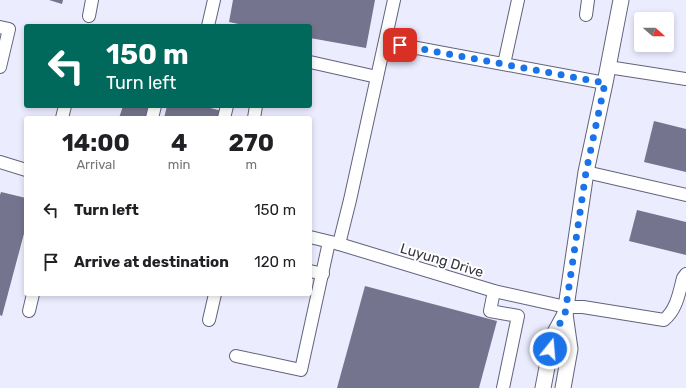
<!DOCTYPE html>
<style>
:root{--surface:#fff;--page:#f6f6f6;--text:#202124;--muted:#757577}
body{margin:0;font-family:Rubik,sans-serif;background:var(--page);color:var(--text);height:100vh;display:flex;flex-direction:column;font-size:15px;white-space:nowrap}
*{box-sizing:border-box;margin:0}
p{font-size:13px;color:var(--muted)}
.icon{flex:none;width:22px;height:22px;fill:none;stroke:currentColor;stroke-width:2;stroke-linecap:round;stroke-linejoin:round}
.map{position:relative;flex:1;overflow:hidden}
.side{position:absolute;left:24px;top:116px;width:288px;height:180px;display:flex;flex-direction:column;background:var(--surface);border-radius:4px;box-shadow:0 2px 6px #0003}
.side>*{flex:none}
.guide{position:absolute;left:24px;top:24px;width:288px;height:84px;border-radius:4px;box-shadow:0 2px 6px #0003;background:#00695c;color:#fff;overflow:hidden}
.needle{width:26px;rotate:110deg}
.controls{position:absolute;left:634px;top:12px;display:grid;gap:8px}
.controls a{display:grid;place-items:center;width:40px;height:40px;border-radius:4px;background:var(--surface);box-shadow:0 2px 6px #0003;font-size:20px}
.pin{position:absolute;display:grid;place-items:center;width:34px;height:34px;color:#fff;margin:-17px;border-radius:8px;box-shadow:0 2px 6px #0006}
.me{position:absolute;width:44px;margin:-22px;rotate:17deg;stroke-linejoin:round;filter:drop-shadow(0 0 3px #0008)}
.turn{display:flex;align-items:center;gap:14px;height:84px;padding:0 16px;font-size:18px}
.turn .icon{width:52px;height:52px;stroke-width:2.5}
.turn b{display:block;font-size:28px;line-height:34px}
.eta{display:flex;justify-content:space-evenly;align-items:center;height:68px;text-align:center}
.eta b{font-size:24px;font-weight:700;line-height:28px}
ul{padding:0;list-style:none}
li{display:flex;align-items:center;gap:12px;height:52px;padding:0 16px}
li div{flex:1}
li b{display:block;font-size:15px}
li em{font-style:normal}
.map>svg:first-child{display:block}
</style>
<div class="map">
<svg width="686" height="388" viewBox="0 0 686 388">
<rect width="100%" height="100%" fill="#ebecfe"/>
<g fill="#74748e">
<polygon points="49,0 63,0 62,4"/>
<polygon points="233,0 375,0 366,48 310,38 310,26 248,26 229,22"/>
<polygon points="123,106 151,106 148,118 119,118"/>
<polygon points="167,106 202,106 222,111 221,118 164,118"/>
<polygon points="654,121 686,129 686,172 644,162"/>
<polygon points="1,192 26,198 26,226 2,316 0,315 0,195"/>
<polygon points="637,210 686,222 686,255 629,241"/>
<polygon points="365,286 497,321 479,388 337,388"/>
</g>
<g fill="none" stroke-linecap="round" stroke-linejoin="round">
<g stroke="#62637c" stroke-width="14">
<g id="minor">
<polyline points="586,15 588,0"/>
<polyline points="89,16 92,0"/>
<polyline points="208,26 214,0"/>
<polyline points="0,27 9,29 0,67"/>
<polyline points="385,42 605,83"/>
<polyline points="310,62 377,77"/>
<polyline points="504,64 518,0"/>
<polyline points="608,67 686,79"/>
<polyline points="62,118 65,106"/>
<polyline points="152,118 155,106"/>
<polyline points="224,118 227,106"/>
<polyline points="254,118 256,106"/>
<polyline points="0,162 26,170"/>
<polyline points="586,172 686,195"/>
<path d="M 310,237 L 339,244 L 494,291 L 566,307 L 583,307 L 664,320 C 677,309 679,293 683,278 L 686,274"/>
<polyline points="339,244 350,200 394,0"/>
<polyline points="310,271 323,274"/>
<polyline points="494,291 490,311 518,316 503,388"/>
<polyline points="29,311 33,294"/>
<polyline points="209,320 215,294"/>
<polyline points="236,356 301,370 329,242"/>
</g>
</g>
<g stroke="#62637c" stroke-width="17">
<g id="major">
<polyline points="543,388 553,336 565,314"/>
<polyline points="563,388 570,349 565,314 566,307 586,172 605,83 621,0"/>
</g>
</g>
<use href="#minor" stroke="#fff" stroke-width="12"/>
<use href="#major" stroke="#fff" stroke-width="15"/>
</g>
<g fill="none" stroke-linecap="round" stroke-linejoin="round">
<polyline stroke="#1a73e8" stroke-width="7" stroke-dasharray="0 12.6" points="400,45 605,83 586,172 566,307 565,314 553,336 550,349"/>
</g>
<g text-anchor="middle" stroke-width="4" stroke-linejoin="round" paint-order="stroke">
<g font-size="14" fill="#353641" stroke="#fff">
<text transform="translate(442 260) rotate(17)" y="5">Luyung Drive</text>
</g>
</g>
</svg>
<div class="controls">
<a><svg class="needle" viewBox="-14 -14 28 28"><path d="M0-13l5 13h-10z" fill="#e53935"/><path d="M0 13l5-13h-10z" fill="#757577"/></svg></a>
</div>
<div class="pin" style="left:400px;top:45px;background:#d93025"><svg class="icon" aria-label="arrive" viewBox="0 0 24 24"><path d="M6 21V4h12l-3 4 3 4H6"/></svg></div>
<svg class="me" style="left:550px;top:349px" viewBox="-20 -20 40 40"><circle r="17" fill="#1a73e8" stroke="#fff" stroke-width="3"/><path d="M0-11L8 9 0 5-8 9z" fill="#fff"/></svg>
<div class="guide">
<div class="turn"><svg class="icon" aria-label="left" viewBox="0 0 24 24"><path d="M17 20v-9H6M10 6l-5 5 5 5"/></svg><div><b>150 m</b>Turn left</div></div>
</div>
<section class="side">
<div class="eta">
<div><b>14:00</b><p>Arrival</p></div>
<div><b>4</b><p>min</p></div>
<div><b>270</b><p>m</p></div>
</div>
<ul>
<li><svg class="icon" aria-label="left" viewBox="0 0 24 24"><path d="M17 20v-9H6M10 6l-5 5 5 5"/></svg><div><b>Turn left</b></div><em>150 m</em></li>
<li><svg class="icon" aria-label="arrive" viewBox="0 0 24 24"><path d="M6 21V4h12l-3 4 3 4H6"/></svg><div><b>Arrive at destination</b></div><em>120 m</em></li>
</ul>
</section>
</div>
